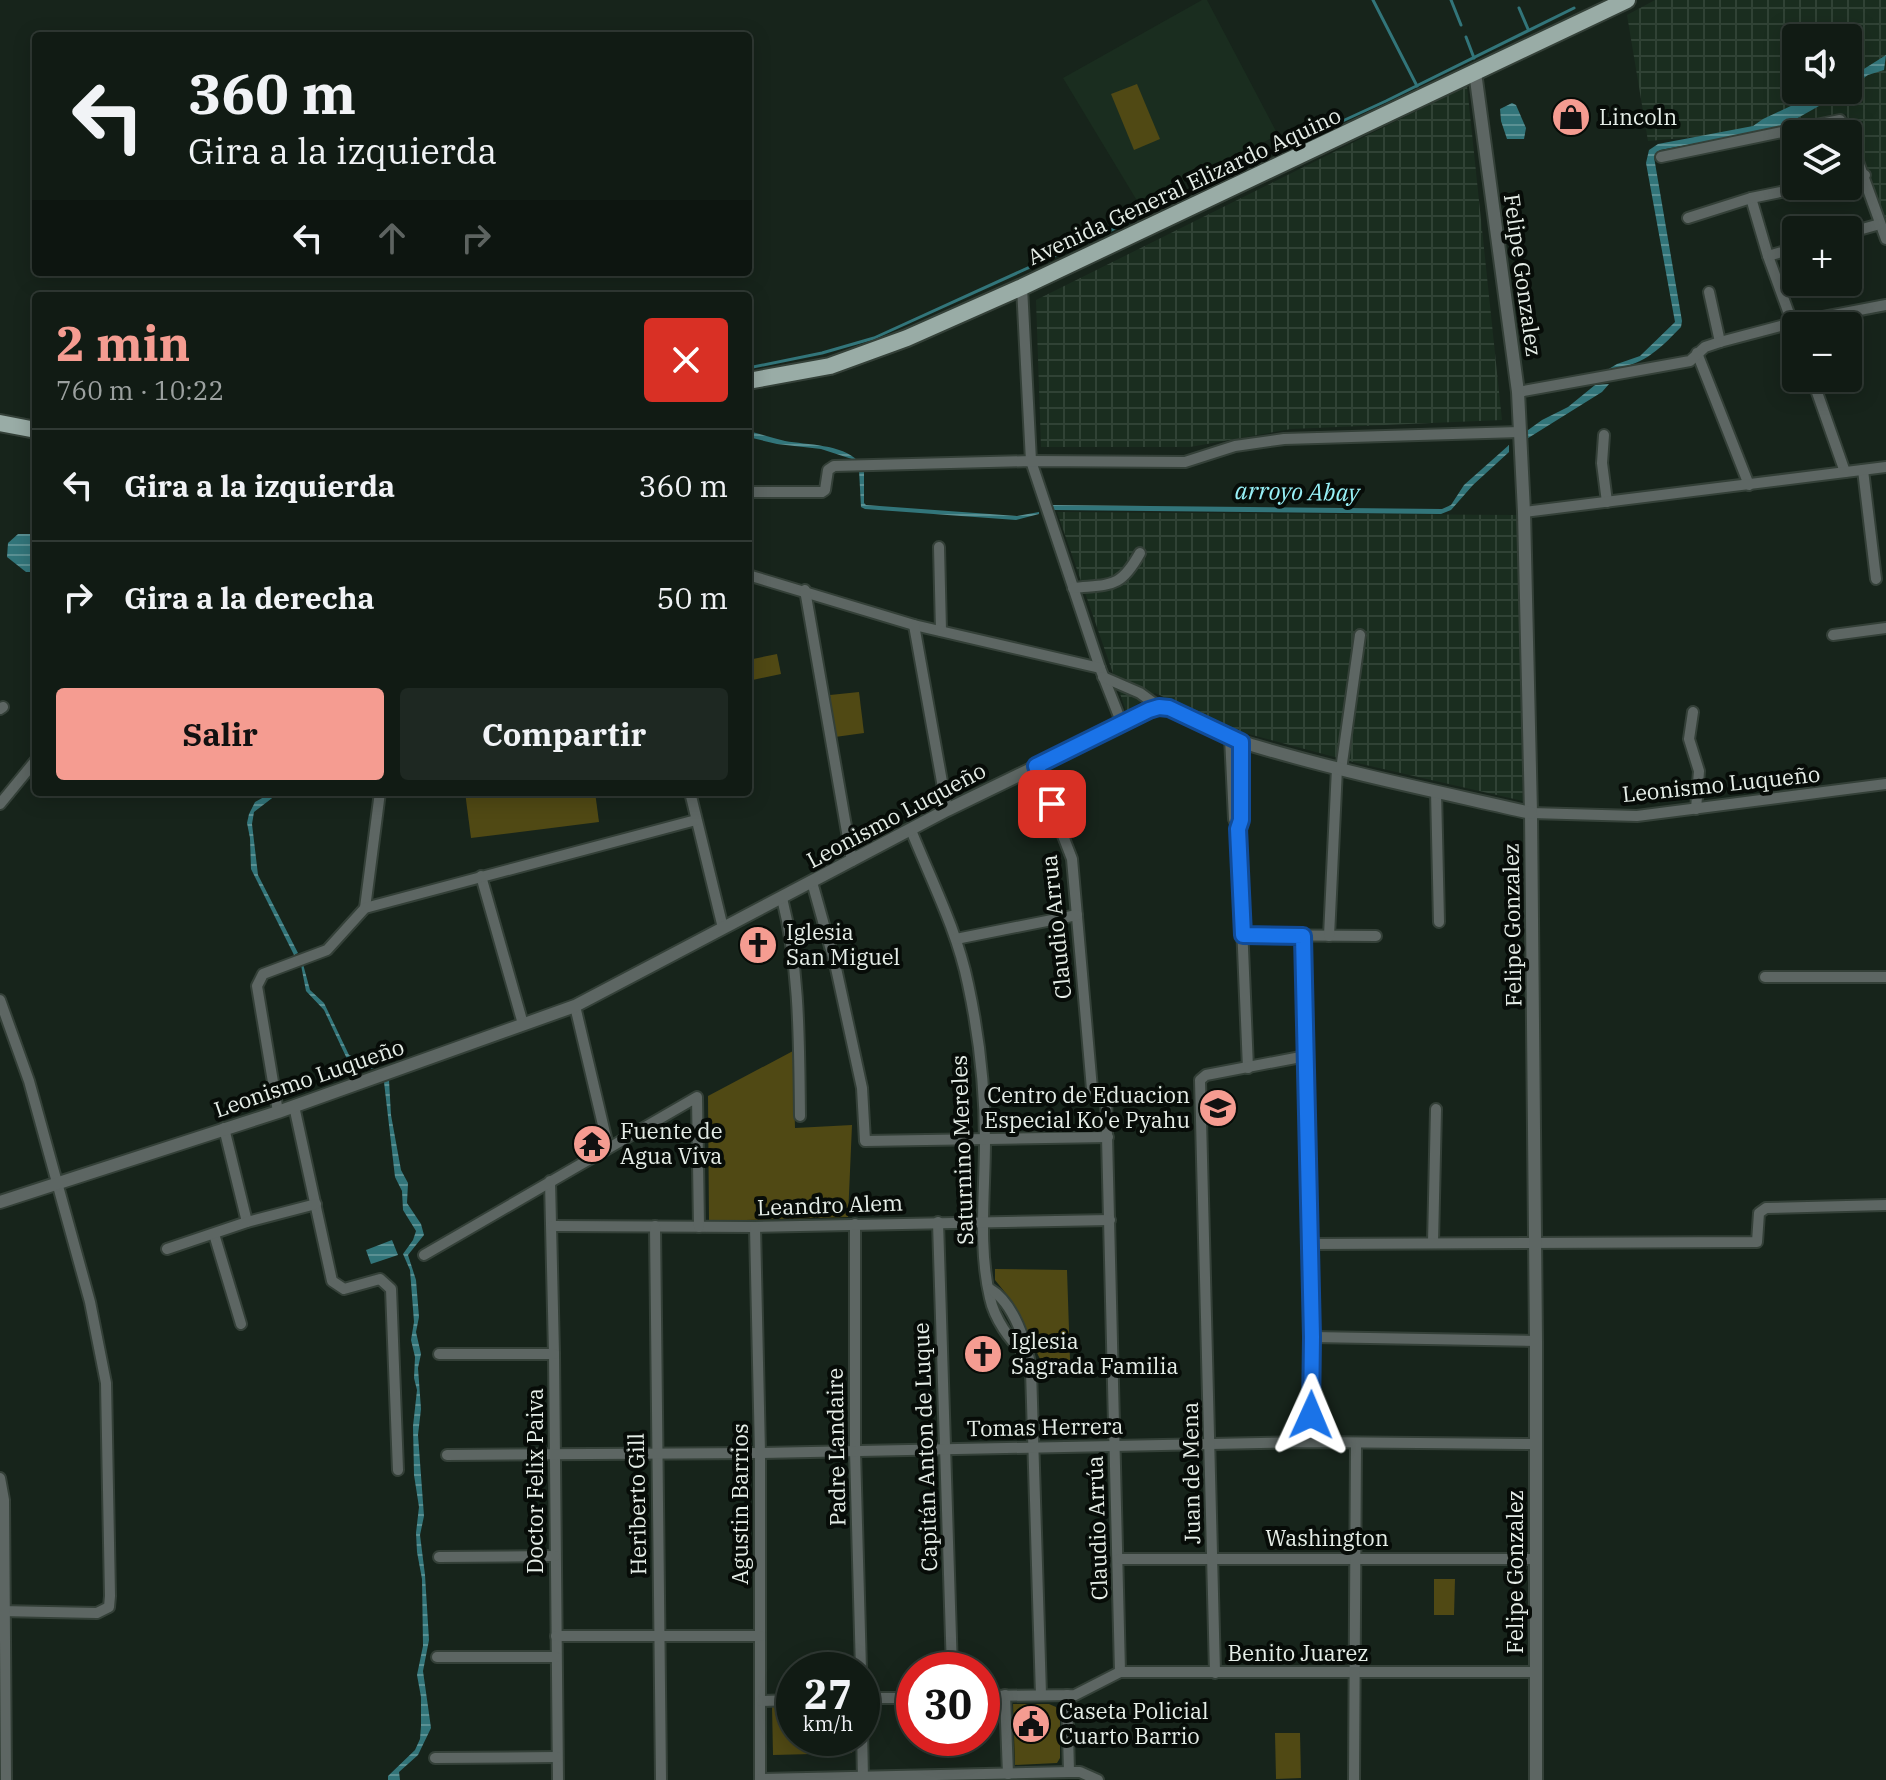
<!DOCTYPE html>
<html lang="es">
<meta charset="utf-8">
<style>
:root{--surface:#111b14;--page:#1e2822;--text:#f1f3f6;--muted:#9ca1a0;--line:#303934;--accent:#f59c91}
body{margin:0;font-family:"IBM Plex Serif",serif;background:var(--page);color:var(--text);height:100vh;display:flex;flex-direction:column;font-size:30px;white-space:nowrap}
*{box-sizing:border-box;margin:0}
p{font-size:26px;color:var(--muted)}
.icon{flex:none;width:44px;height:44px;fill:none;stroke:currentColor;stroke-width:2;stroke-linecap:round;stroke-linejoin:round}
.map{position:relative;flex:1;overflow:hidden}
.side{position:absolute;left:32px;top:292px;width:720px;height:504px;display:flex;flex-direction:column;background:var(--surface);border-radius:8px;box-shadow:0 4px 20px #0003,0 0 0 2px var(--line)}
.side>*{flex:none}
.banner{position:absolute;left:32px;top:32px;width:720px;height:244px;border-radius:8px;box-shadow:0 4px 20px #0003,0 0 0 2px var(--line);background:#111b14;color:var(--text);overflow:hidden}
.controls{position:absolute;left:1782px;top:24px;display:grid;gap:16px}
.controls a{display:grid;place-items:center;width:80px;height:80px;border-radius:8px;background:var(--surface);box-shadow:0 4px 20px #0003,0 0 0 2px var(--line);font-size:40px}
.speed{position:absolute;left:776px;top:1652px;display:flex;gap:16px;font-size:40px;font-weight:700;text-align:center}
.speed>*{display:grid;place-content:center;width:104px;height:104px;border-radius:50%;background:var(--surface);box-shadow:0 4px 20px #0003,0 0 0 2px var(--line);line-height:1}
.speed small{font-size:20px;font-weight:400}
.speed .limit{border:12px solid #d22;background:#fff;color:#111}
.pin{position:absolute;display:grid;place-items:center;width:68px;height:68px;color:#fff;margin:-34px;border-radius:16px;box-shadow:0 4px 12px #0006}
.me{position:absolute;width:88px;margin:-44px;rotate:1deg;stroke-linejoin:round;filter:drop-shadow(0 0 6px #0008)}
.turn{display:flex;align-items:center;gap:28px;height:168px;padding:0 24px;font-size:36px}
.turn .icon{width:104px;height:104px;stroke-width:2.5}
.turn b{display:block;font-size:56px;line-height:68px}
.lanes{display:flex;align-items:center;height:76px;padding:0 24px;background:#0003;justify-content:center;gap:40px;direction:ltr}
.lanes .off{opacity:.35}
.round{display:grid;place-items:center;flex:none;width:84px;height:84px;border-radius:8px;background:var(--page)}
.summary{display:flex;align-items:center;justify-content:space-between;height:136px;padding:0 24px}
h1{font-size:48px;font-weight:700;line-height:60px;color:var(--accent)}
.action{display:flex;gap:16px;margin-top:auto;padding:16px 24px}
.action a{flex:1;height:92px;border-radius:8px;background:var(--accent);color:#111;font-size:32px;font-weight:700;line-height:92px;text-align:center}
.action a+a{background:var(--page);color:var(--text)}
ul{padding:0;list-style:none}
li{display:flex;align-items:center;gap:24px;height:112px;padding:0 24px;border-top:2px solid var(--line)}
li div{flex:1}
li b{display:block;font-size:30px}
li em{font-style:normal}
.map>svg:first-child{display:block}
</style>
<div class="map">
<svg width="1886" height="1780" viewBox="0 0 1886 1780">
<defs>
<pattern id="industrial-grid" width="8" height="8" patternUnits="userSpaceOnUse" patternTransform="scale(2)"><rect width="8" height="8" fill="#1a2d1f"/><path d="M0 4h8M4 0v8" fill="none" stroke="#304235"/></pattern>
<pattern id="water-rules" width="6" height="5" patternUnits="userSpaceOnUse" patternTransform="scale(2)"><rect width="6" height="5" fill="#32757a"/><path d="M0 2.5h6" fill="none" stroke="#5a9093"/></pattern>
</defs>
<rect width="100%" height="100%" fill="#17241b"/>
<polygon fill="#1a2d1f" points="1202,0 1207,0 1278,135 1139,204 1063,78"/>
<g fill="url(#industrial-grid)" fill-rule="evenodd">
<path d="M 1655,0 L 1886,0 L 1886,220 L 1846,114 L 1755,132 L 1648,141 L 1627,15 ZM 1796,38 L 1848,38 L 1848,90 L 1796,90 Z"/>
<polygon points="1467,86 1502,420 1291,429 1190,447 1041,447 1036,300"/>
<polygon points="1057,512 1517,515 1523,801 1357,763 1237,731 1155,693 1126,711"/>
</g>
<g fill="#504914">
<polygon points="1137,84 1160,139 1134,150 1111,94"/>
<polygon points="777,654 781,674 748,681 748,660"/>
<polygon points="859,692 864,733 835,737 830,695"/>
<polygon points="465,792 595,792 599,822 471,838"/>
<polygon points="793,1051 795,1128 852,1125 848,1217 709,1221 708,1096"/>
<polygon points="995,1269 1067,1270 1070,1360 1040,1359 1012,1301 995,1280"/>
<polygon points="1434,1579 1455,1579 1454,1615 1434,1615"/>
<polygon points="1013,1704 1049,1704 1056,1707 1060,1715 1060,1758 1057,1763 1015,1765"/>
<polygon points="772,1706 794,1706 794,1738 852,1738 852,1753 773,1755"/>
<polygon points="1275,1733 1300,1733 1301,1778 1276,1779"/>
</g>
<g fill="url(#water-rules)">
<polygon points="1886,55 1884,70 1868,75 1850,88 1848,79"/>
<path d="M 1825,90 L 1840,90 L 1842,93 L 1780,128 L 1660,150 L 1654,157 L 1682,321 L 1681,327 C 1657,352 1642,366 1607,370 L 1617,364 L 1640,356 L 1675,322 L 1646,163 L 1649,150 L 1658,144 L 1753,126 L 1763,119 Z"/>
<polygon points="1512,103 1516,105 1526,128 1524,139 1507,139 1501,121 1500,109"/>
<polygon points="1609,384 1602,392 1525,440 1524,433 1542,420 1568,407 1595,385"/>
<path d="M 748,431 C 760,434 773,438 785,441 C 807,445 842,444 858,461 L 821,449 L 777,444 L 748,437 Z"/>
<polygon points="1509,445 1509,452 1473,485 1451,510 1441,514 1054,510 1052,505 1442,509 1451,505 1464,485"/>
<polygon points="859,470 864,470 864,503 866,505 1017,516 1039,512 1039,514 1016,520 865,509 861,507"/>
<polygon points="18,534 36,534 36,572 26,572 7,557 8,543"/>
<polygon points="273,792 280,792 254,812 252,824 258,875 298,953 294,955 251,869 250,838 247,823 249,814 255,802"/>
<polygon points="303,964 310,990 324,1003 349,1055 377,1067 371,1069 359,1067 348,1061 324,1010 306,991 301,965"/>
<polygon points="389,1080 391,1115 401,1170 408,1183 407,1203 421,1224 424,1235 408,1255 416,1280 419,1317 416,1332 421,1354 418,1368 421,1409 418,1435 424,1516 420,1535 425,1575 429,1640 423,1671 431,1728 418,1755 399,1772 400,1780 388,1780 388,1776 415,1750 420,1739 421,1726 421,1697 417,1675 423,1646 422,1579 417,1552 416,1533 419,1507 414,1475 413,1426 417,1390 414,1378 415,1357 411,1340 414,1322 410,1270 403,1254 413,1240 416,1231 403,1210 402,1191 395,1177 384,1082"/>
<polygon points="392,1240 398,1255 371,1264 366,1250"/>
</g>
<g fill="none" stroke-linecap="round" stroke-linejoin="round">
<g stroke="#32757a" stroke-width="3">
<polyline points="1373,0 1417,86"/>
<polyline points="1451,0 1461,25"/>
<polyline points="1519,8 1528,29"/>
<polyline points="1466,37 1474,58"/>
<polyline points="1286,147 1386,101 1574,8"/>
<polyline points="748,368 822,353 874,338 1140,217"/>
</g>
<g stroke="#344038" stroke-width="14">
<g id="minor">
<polyline points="1848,134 1886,239"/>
<polyline points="1661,157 1840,120 1848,134"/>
<polyline points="1848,178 1865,175"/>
<polyline points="1751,198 1768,256 1796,333"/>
<polyline points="1688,218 1751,198 1810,186"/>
<polyline points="1848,233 1880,224"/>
<polyline points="1768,256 1796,248"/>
<polyline points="1022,287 1031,461 1100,668 1122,724"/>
<polyline points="1709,292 1720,342"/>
<polyline points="1697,353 1749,485"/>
<polyline points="1812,378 1845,472"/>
<polyline points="1518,392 1690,361 1705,347 1720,342 1792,323 1886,305"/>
<polyline points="1604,435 1602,463 1607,502"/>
<polyline points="1863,470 1876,579"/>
<polyline points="748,492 822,492 825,490 828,470 834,466 1031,461 1185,462 1235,446 1284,439 1520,432"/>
<polyline points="1524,512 1886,467"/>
<polyline points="939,547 941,631"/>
<polyline points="748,575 914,625 1100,668"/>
<path d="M 1073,588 C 1111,584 1120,589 1140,553"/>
<polyline points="805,590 852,861"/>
<polyline points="914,625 947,810"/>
<polyline points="1833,635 1886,628"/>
<polyline points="1103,677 1140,693 1159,707"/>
<polyline points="0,709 3,707"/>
<polyline points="1693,712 1689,739 1699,771 1696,809"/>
<polyline points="1230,737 1234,819 1238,829 1248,1068"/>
<polyline points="1036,766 1072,859 1092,1089"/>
<polyline points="1341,770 1360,635"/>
<polyline points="1436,791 1439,922"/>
<polyline points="690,792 723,928"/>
<polyline points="0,804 36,760"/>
<polyline points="1531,813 1637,816 1886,784"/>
<polyline points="1240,823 1241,742"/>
<path d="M 911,830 C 931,880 957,930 968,984 C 979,1035 985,1088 985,1141 C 985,1192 978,1248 990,1298 C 994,1317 1010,1343 1026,1353"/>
<polyline points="481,876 523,1024"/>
<polyline points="812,882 836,968 862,1088 865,1141 1108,1137"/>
<path d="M 782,898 C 800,970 799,1043 800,1116"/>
<polyline points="365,908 380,792"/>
<polyline points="1243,935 1376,936"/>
<polyline points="1303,936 1312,1337 1311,1442"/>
<polyline points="1329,936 1337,768"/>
<polyline points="956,939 1077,915"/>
<polyline points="1765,977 1886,977"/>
<polyline points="0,1000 29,1081 90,1302 106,1383 110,1596 109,1607 97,1613 0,1611"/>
<polyline points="575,1006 608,1146"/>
<polyline points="1106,1095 1120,1672"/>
<polyline points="294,1106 332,1281 344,1289 380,1279 391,1289 398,1470"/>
<polyline points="278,1112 257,986 263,974 327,950 365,908 696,820"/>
<polyline points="224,1128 247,1222"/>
<polyline points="550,1181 554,1354 558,1780"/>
<polyline points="938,1222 952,1670"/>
<polyline points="855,1224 855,1451 861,1670"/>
<polyline points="552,1226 755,1227 1110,1220"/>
<polyline points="655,1226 661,1780"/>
<polyline points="755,1227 760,1453 760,1780"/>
<polyline points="214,1234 241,1324"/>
<polyline points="1433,1243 1436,1109"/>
<polyline points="1310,1244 1757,1242 1759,1213 1766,1208 1886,1205"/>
<polyline points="167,1249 247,1222 316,1204"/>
<polyline points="424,1255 697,1097 699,1227"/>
<path d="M 990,1289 C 1014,1303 1027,1344 1031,1370 L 1041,1695"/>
<polyline points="1312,1337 1536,1341"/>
<polyline points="439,1354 554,1354"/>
<polyline points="447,1455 760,1453 1311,1442 1535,1444"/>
<polyline points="0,1478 4,1500 6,1780"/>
<polyline points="439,1557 555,1556"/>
<polyline points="1119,1559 1535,1559"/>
<polyline points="556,1636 760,1636"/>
<polyline points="437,1657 556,1657"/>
<polyline points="1215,1673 1200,1080 1206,1075 1306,1056"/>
<polyline points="1005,1695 1008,1774"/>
<polyline points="1067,1695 1069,1772"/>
<polyline points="982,1696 1075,1695 1120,1672 1535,1672"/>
<polyline points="862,1698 914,1698"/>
<polyline points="761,1701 794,1700"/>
<polyline points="862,1727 863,1780"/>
<polyline points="435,1758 557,1757"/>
<polyline points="760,1779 1069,1772 1080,1772 1098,1780"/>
<polyline points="1354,1780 1356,1443"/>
</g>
</g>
<g stroke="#344038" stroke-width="16">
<g id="tertiary">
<polyline points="1475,72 1518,392 1524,512 1531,813 1536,1341 1536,1780"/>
<path d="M 0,1202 L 278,1112 L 575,1006 L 947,810 L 1159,707 C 1193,711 1222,737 1255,746 C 1346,773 1439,792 1531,813"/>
</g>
</g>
<g stroke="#344038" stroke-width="20">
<g id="primary">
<polyline points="748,381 830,366 907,338 1022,287 1627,0"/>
<polyline points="0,423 36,430"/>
</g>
</g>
<use href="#minor" stroke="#5d6663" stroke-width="10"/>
<use href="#tertiary" stroke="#5d6663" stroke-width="12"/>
<use href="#primary" stroke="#99aca6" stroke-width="16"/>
</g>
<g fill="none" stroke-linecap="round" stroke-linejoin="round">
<g stroke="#114b97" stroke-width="20">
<polyline id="route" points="1052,804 1036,766 1149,710 1159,707 1169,708 1241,742 1241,820 1238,829 1243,935 1303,936 1312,1337 1311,1415"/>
</g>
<use href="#route" stroke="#1a73e8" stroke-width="14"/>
</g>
<defs>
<g id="shop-disc" transform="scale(2)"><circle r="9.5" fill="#f59c91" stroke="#070c08"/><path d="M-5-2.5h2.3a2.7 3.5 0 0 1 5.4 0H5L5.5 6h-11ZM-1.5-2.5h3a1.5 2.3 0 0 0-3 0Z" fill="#111"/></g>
<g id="church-disc" transform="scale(2)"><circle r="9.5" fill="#f59c91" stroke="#070c08"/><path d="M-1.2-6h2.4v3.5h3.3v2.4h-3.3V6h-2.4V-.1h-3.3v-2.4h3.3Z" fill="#111"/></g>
<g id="school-disc" transform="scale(2)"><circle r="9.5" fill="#f59c91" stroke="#070c08"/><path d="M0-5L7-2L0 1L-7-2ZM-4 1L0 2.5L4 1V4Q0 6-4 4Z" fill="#111"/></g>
<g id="temple-disc" transform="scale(2)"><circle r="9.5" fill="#f59c91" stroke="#070c08"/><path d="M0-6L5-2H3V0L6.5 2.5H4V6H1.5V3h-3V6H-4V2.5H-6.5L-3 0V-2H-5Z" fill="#111"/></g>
<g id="civic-disc" transform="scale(2)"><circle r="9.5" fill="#f59c91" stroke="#070c08"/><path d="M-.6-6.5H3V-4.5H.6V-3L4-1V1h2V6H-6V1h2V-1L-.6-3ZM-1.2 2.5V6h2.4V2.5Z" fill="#111"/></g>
</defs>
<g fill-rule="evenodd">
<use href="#shop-disc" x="1571" y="117"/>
<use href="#church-disc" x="758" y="945"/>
<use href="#school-disc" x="1218" y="1108"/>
<use href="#temple-disc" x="592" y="1144"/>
<use href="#church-disc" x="983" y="1354"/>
<use href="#civic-disc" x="1031" y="1724"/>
</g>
<g text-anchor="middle" stroke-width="8" stroke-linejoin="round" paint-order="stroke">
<g font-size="22" fill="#e6eee8" stroke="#070c08" text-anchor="start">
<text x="1599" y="125">Lincoln</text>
<text x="786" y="940">Iglesia<tspan x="786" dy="25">San Miguel</tspan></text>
<text x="1190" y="1103" text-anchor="end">Centro de Eduacion<tspan x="1190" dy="25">Especial Ko'e Pyahu</tspan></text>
<text x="620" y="1139">Fuente de<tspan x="620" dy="25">Agua Viva</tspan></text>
<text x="1011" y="1349">Iglesia<tspan x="1011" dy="25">Sagrada Familia</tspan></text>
<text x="1059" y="1719">Caseta Policial<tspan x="1059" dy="25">Cuarto Barrio</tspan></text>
</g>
<g font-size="22" fill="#e6eee8" stroke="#070c08">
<text transform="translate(1184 186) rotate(-25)" y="8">Avenida General Elizardo Aquino</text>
<text transform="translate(1523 275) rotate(82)" y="8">Felipe Gonzalez</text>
<text transform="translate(1721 784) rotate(-6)" y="8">Leonismo Luqueño</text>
<text transform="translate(896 815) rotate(-28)" y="8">Leonismo Luqueño</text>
<text transform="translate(1512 925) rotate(-91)" y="8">Felipe Gonzalez</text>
<text transform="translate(1056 927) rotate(-96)" y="8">Claudio Arrua</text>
<text transform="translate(309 1078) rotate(-19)" y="8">Leonismo Luqueño</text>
<text transform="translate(962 1150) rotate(-92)" y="8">Saturnino Mereles</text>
<text transform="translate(830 1205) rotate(-2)" y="8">Leandro Alem</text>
<text transform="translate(1045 1427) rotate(-1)" y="8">Tomas Herrera</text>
<text transform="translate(836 1447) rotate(-91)" y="8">Padre Landaire</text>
<text transform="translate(925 1447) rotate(-92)" y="8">Capitán Anton de Luque</text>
<text transform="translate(1191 1473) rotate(-91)" y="8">Juan de Mena</text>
<text transform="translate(535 1481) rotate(-90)" y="8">Doctor Felix Paiva</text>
<text transform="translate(637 1504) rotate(-91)" y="8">Heriberto Gill</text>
<text transform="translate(740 1504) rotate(-90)" y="8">Agustin Barrios</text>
<text transform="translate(1097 1528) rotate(-92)" y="8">Claudio Arrúa</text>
<text x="1327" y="1546">Washington</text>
<text transform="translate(1515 1572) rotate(-90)" y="8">Felipe Gonzalez</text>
<text x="1298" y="1661">Benito Juarez</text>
</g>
<g font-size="24" font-style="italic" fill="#98f1f8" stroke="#070c08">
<text transform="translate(1297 492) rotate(1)" y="8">arroyo Abay</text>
</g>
</g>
</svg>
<div class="controls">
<a><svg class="icon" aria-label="sound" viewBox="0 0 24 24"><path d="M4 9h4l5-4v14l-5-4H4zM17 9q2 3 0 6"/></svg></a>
<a><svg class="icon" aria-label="layers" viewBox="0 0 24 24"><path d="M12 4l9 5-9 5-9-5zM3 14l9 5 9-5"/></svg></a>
<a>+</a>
<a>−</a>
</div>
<div class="speed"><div>27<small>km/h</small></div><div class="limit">30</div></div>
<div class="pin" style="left:1052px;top:804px;background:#d93025"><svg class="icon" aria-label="arrive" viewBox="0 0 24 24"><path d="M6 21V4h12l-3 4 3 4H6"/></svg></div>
<svg class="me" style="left:1311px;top:1415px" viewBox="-20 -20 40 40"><path d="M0-17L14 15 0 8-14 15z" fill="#1a73e8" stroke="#fff" stroke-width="4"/></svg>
<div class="banner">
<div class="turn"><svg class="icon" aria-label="left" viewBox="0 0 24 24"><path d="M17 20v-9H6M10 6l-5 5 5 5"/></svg><div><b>360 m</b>Gira a la izquierda</div></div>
<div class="lanes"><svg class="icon" aria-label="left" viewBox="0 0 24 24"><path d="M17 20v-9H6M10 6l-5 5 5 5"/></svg><svg class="icon off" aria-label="ahead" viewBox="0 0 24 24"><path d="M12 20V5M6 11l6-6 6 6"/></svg><svg class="icon off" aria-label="right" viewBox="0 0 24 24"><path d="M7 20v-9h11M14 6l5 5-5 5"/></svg></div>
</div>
<section class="side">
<div class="summary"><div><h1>2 min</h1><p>760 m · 10:22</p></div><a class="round" style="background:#d93025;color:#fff"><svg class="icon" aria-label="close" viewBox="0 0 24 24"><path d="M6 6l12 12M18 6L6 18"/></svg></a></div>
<ul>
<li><svg class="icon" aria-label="left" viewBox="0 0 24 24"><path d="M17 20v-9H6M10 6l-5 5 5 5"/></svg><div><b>Gira a la izquierda</b></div><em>360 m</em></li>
<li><svg class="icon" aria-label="right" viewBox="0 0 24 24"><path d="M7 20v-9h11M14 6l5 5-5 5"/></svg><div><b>Gira a la derecha</b></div><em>50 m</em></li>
</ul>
<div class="action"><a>Salir</a><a>Compartir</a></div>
</section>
</div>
